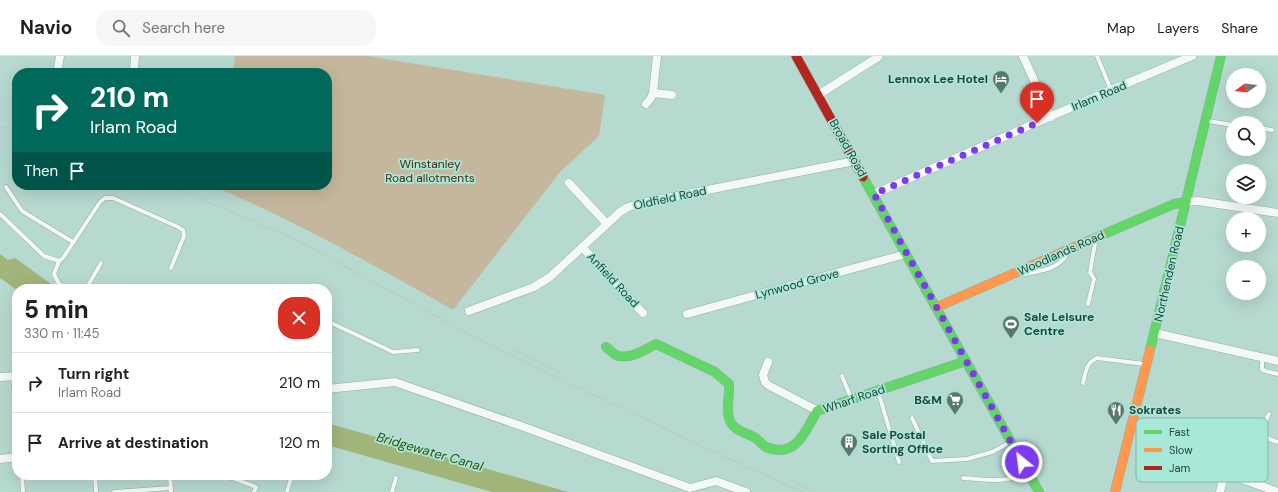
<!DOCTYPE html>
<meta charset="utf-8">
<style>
:root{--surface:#fff;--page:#f6f6f6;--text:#202124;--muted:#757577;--line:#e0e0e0}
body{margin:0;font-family:"DM Sans",sans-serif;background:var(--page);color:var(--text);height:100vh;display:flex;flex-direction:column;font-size:15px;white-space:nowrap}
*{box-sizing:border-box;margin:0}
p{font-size:13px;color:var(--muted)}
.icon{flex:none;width:22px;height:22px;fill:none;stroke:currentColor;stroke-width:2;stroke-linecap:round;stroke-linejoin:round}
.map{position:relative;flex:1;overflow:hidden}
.sheet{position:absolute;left:12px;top:228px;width:320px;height:196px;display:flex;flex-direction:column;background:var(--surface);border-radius:16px;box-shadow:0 4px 16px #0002}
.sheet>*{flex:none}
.hud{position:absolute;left:12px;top:12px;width:320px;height:122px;border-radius:16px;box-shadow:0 4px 16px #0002;background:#00695c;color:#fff;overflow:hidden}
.needle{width:26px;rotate:256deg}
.buttons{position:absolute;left:1226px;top:12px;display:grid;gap:8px}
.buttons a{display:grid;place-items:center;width:40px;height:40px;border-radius:50%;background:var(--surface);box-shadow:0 4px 16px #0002;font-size:20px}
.pin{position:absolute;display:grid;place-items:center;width:34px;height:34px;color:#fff;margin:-41px -17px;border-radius:50% 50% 50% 0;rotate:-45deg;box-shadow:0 0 4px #0007}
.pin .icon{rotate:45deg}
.me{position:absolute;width:44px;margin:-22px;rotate:331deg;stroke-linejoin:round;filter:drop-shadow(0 0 3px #0008)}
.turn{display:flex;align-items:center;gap:14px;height:84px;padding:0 12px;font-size:18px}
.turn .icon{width:52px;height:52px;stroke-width:2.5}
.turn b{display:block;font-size:28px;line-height:34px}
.then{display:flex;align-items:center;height:38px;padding:0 12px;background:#0003;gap:8px;font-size:15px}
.round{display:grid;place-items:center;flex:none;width:42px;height:42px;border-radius:16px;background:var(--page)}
.summary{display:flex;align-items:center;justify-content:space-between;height:68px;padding:0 12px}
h1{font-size:24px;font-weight:800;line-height:30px}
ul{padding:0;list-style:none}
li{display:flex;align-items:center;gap:12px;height:60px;padding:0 12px;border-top:1px solid var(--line)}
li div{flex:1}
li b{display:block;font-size:15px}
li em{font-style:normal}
header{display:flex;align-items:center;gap:24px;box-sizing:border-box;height:56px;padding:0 20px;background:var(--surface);border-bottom:1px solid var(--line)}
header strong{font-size:19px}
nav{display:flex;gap:22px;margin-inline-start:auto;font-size:14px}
.search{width:280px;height:36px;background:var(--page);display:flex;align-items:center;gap:10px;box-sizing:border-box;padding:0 14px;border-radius:16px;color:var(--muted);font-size:15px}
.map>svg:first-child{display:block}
</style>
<header>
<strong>Navio</strong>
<div class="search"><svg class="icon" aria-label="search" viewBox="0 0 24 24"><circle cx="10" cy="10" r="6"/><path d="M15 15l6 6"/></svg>Search here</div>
<nav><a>Map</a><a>Layers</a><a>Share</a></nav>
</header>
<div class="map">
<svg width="1278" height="436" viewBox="0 0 1278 436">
<rect width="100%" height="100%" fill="#b6d9d0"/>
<path fill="#c5b79d" d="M 235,0 L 368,0 L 605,39 L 599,80 L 560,116 L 453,254 C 373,209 295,164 210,129 L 327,129 L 327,17 L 233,17 Z"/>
<g fill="#a1b47a">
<polygon points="0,198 8,204 15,202 58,233 17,233 17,234 0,222"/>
<polygon points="327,367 568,436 492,436 327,389"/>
</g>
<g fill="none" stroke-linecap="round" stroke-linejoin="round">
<g stroke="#90aca5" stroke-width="5">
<g id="lane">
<polyline points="1097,0 1111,34"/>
<polyline points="1208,65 1233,69"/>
<polyline points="1259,72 1272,74"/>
<polyline points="6,131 22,155 73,186"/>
<polyline points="0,158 44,200 59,205 63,202 100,146 105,142 113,142 176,170 183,174 184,180 171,212"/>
<polyline points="59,205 54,218 58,226 64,233"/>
<path d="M 1025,218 C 1040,215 1059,213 1067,198"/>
<polyline points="86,233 101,207"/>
<polyline points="1088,248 1094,223 1090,216 1095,188 1093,185"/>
<polyline points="327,265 393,296 418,294"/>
<polyline points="1262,302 1262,313 1265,315 1278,318"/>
<polyline points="13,320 17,361"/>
<polyline points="842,320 851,342"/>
<path d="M 1083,327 C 1086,315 1086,307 1097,302 L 1144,308"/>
<polyline points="878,335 899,406"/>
<path d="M 1269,358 C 1262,371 1261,383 1278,386"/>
<polyline points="912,362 932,405 967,403 992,396 1009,387"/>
<polyline points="22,419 23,436"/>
<polyline points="95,419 96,436"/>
<polyline points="170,419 171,436"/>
<polyline points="215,419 232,422 233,419"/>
<polyline points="232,422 256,431 254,436"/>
<path d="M 963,422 C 984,423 1007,428 1025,417"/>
<polyline points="114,436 171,432"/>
<polyline points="287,436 292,419"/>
<polyline points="392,436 396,422"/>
</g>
</g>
<g stroke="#90aca5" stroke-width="9">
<g id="street">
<polyline points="135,0 134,12 137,17"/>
<polyline points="1023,0 1051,61"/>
<polyline points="57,17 60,0"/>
<polyline points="653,37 672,39"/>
<polyline points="818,39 878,1"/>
<polyline points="646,48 651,42 653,37 657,0"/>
<polyline points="569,127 607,168"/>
<polyline points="874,138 1111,34 1192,0"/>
<polyline points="1186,146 1198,145 1278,157"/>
<polyline points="583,192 643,257"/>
<polyline points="469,255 534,231 550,221 620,156 628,151 641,147 855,105"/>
<polyline points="687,258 906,198"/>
<polyline points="1155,277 1278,305"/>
<polyline points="768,306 763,319 765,326 768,329 818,355"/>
<polyline points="0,321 17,320"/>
<polyline points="327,333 395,326 524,371 690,432 716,425 746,436"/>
<polyline points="0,403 17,401"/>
<polyline points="1225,417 1278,436"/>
<polyline points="1220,436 1232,386"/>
</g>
</g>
<g stroke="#90aca5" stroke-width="10">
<g id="fast">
<polyline points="863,121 1039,436"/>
<polyline points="1102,179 1174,148 1186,146"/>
<path d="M 606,291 C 610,294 614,299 619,300 C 631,303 646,293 656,288 L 715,316 L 729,328 C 730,339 726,351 729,362 C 732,373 742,376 752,380 C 759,383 762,389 766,391 C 796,403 805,376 817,355 L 966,305"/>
<polyline points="1150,294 1221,0"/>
</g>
</g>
<g stroke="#90aca5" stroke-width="10">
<g id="slow">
<polyline points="937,251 1102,179"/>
<polyline points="1115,436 1150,294"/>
</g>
</g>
<g stroke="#90aca5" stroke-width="10">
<polyline id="jam" points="796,0 863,121"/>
</g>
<use href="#lane" stroke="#f4f9f8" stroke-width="4"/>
<use href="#street" stroke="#f4f9f8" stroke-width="8"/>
<use href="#fast" stroke="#63d668" stroke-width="9"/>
<use href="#slow" stroke="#ff974d" stroke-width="9"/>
<use href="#jam" stroke="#b3261e" stroke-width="9"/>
<g stroke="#bec8c6" stroke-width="1">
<polyline points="0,70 17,74"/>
<polyline points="168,129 295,183 469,278 543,315 738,407 803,436"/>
<polyline points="514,294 561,317"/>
<polyline points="798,428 815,436"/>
</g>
</g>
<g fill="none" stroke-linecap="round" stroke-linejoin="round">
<polyline stroke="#7c3aed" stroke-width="7" stroke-dasharray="0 12.6" points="1022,406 874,138 1037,67"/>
</g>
<defs>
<g id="hotel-pin" transform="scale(0.9)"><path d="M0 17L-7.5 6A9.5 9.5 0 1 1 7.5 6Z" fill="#59776f" stroke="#a7e8d7"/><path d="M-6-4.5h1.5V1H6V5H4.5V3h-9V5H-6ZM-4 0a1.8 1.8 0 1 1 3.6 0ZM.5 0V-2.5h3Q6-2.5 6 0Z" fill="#fff"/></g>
<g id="stadium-pin" transform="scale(0.9)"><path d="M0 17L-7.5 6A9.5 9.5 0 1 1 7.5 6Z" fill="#59776f" stroke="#a7e8d7"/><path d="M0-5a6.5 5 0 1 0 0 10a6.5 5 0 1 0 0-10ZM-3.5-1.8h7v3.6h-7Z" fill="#fff"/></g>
<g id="supermarket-pin" transform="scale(0.9)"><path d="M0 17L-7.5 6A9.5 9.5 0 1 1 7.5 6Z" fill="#59776f" stroke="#a7e8d7"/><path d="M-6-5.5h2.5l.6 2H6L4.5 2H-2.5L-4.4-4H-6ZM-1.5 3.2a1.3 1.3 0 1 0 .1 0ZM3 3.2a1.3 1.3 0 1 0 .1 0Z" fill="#fff"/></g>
<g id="restaurant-pin" transform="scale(0.9)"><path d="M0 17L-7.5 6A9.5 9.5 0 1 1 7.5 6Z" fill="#59776f" stroke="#a7e8d7"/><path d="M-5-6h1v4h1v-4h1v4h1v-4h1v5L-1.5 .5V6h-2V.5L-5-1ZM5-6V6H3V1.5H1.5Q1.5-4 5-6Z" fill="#fff"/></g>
<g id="building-pin" transform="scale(0.9)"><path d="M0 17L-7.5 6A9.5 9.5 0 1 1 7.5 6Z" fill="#59776f" stroke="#a7e8d7"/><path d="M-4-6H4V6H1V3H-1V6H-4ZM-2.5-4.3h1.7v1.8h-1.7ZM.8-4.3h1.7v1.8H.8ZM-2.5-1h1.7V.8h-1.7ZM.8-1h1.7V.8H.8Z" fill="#fff"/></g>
</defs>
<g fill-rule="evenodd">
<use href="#hotel-pin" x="1001" y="23"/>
<use href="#stadium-pin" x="1011" y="268"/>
<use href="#supermarket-pin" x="955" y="344"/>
<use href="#restaurant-pin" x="1116" y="354"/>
<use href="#building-pin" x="849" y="386"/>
</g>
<g text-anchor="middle" stroke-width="3.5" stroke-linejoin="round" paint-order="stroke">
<g font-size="12" font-weight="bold" fill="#27423b" stroke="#a7e8d7" text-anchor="start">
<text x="988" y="27" text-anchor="end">Lennox Lee Hotel</text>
<text x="1024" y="265">Sale Leisure<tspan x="1024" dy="14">Centre</tspan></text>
<text x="942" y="348" text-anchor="end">B&amp;M</text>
<text x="1129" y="358">Sokrates</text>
<text x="862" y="383">Sale Postal<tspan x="862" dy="14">Sorting Office</tspan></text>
</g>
<g font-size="12" fill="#27423b" stroke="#a7e8d7">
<text transform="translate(1099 40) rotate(-23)" y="4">Irlam Road</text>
<text transform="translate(848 92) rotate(61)" y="4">Broad Road</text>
<text transform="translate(670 142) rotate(-12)" y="4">Oldfield Road</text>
<text transform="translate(1061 197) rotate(-24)" y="4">Woodlands Road</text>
<text transform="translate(1169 218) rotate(-77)" y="4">Northenden Road</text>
<text transform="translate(613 224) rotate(47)" y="4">Anfield Road</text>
<text transform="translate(797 228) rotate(-15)" y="4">Lynwood Grove</text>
<text transform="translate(854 343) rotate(-19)" y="4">Wharf Road</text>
</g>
<g font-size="12" fill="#462914" stroke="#a7e8d7">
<text x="430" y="112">Winstanley<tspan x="430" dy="14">Road allotments</tspan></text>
</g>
<g font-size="13" font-style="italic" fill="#3e4607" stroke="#a7e8d7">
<text transform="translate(430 395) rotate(16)" y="5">Bridgewater Canal</text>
</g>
</g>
<rect x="1136" y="362" width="132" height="64" rx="6" fill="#a7e8d7" stroke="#81b6a8" stroke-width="1"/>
<rect x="1144" y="374" width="18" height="4" fill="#63d668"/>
<rect x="1144" y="392" width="18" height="4" fill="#ff974d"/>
<rect x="1144" y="410" width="18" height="4" fill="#b3261e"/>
<g font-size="11" fill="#27423b">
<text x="1169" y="380">Fast</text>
<text x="1169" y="398">Slow</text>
<text x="1169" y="416">Jam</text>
</g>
</svg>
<div class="buttons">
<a><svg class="needle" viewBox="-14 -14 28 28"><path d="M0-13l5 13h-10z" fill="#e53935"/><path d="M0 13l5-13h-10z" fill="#757577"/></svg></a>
<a><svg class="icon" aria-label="search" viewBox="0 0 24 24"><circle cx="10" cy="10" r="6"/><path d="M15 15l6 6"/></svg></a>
<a><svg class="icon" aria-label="layers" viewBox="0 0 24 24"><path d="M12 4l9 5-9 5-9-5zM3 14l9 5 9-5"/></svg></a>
<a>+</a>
<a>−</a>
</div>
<div class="pin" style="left:1037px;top:67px;background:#d93025"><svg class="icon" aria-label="arrive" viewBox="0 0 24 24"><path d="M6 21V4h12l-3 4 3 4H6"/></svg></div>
<svg class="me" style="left:1022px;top:406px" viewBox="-20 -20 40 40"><circle r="17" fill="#7c3aed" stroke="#fff" stroke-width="3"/><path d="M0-11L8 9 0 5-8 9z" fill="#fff"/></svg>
<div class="hud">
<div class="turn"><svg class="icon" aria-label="right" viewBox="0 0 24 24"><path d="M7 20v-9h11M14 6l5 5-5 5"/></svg><div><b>210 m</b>Irlam Road</div></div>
<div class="then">Then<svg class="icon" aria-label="arrive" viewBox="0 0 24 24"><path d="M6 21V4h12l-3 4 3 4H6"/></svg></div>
</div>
<section class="sheet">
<div class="summary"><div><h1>5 min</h1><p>330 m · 11:45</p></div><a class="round" style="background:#d93025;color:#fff"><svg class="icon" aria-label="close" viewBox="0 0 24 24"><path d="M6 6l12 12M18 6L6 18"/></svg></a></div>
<ul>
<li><svg class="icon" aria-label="right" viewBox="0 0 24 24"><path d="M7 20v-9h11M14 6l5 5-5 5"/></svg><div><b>Turn right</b><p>Irlam Road</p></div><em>210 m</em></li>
<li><svg class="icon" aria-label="arrive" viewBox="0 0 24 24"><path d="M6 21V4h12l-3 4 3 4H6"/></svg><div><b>Arrive at destination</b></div><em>120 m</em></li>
</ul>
</section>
</div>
